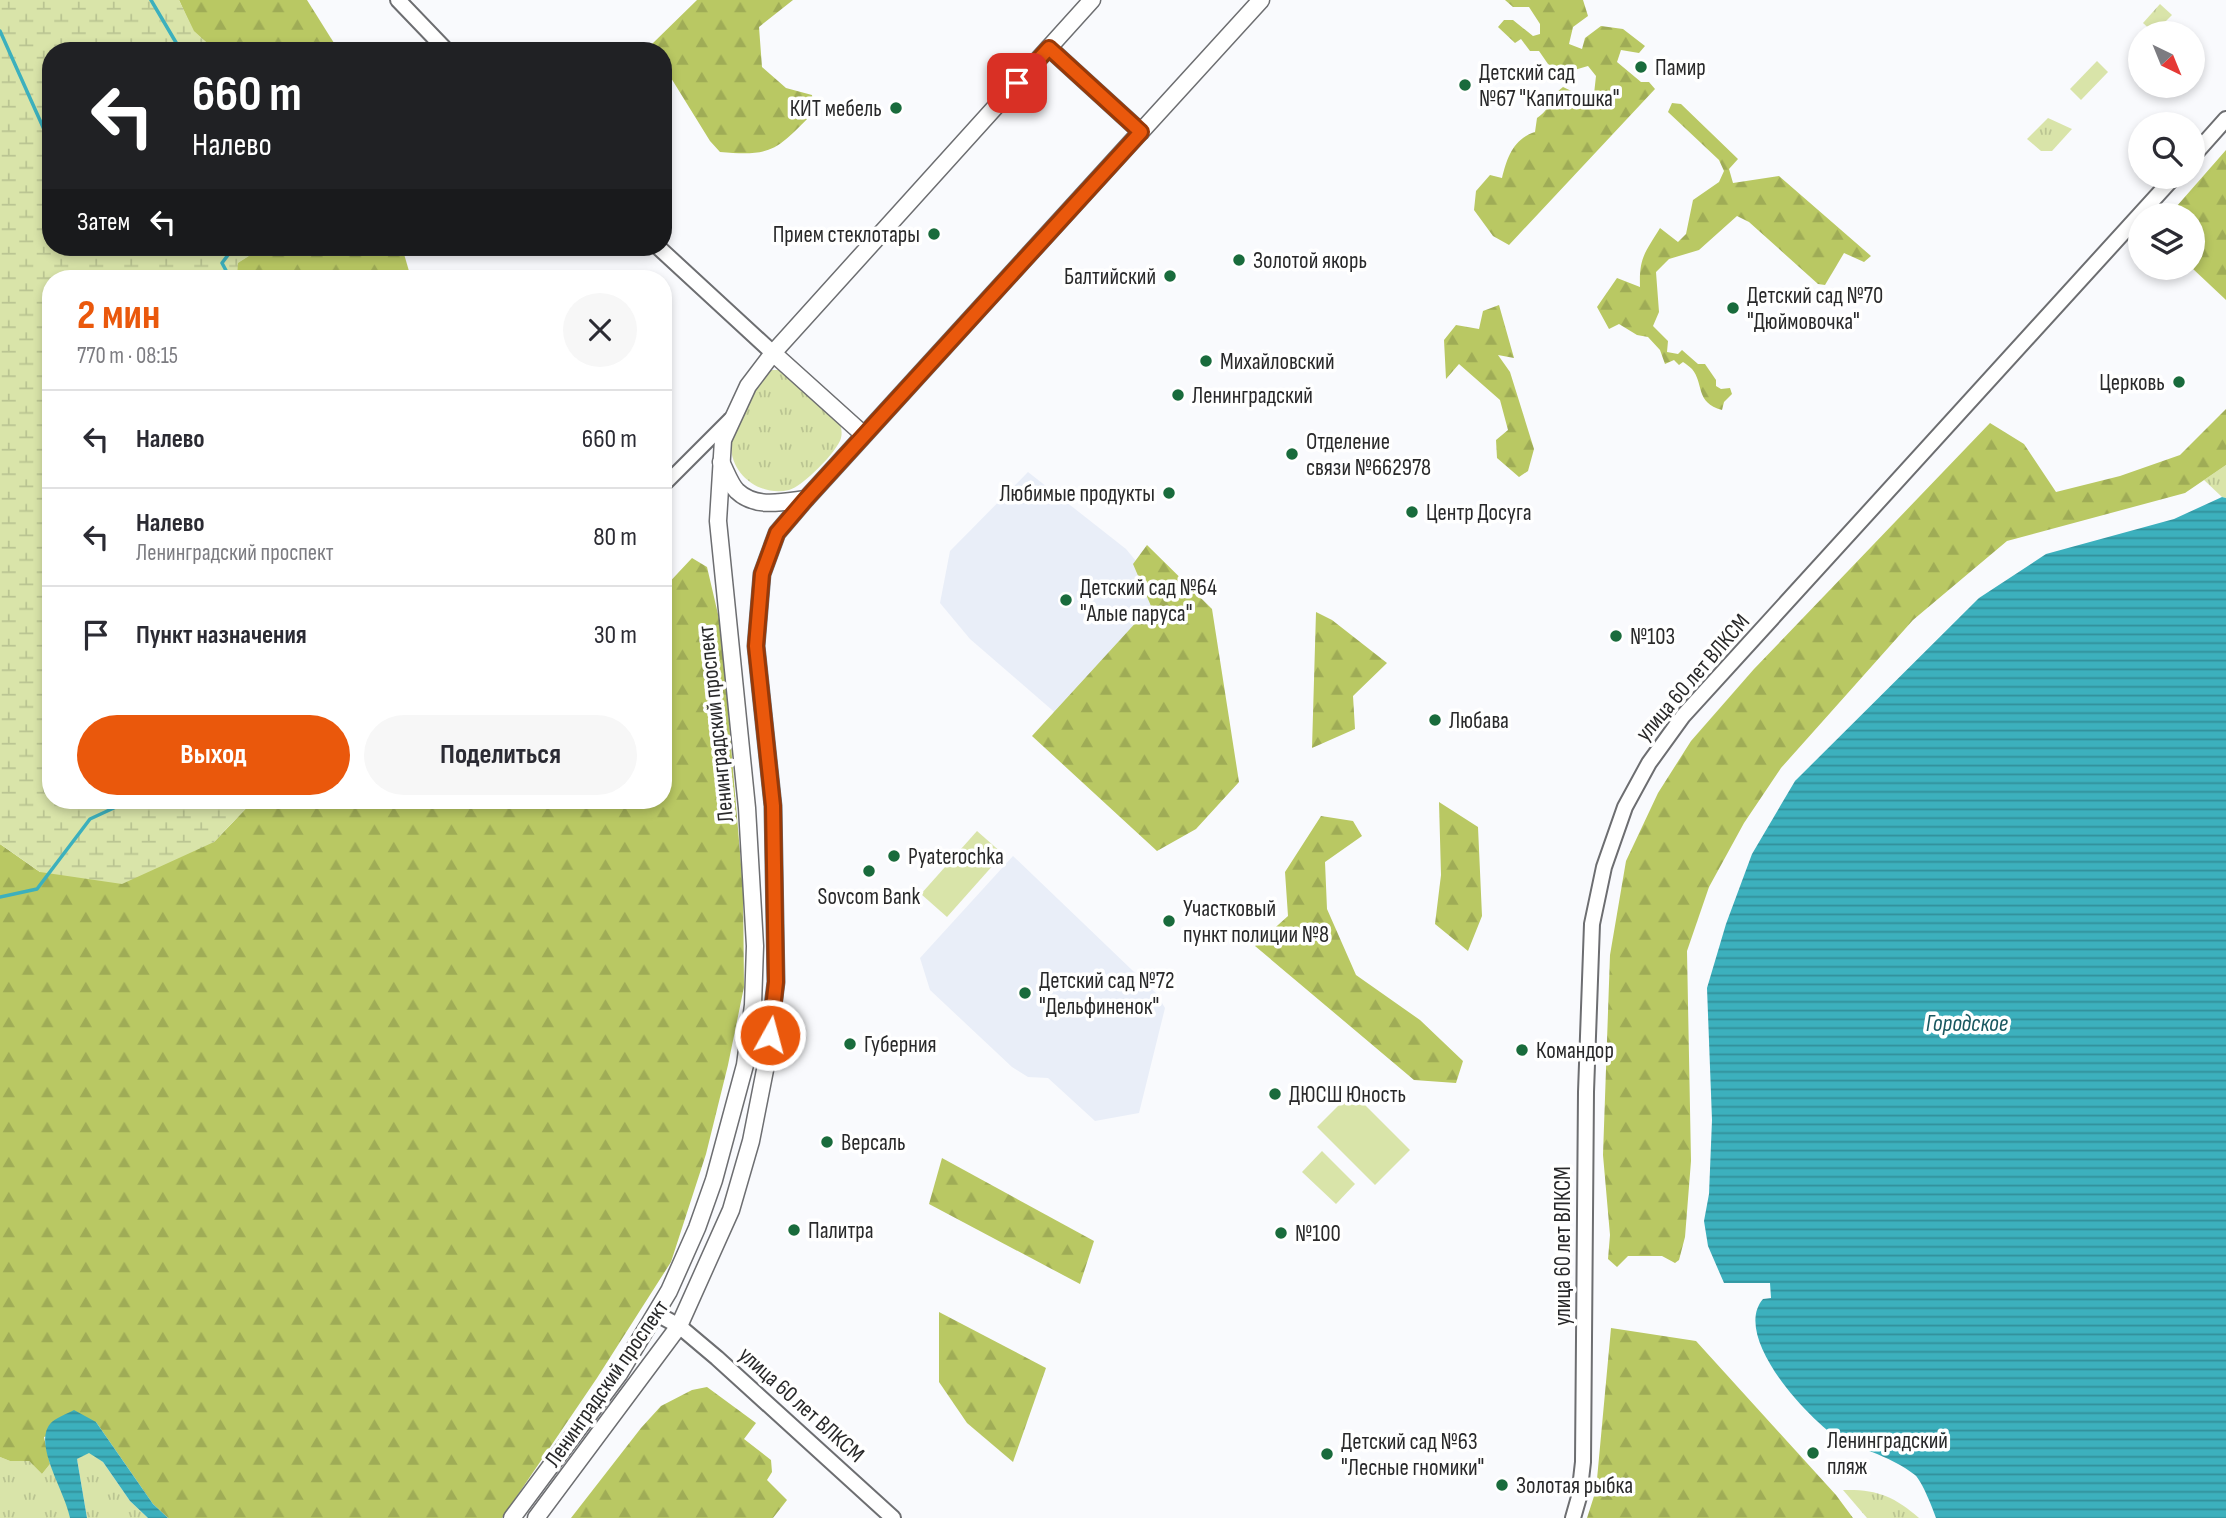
<!DOCTYPE html>
<html lang="ru">
<meta charset="utf-8">
<style>
:root{--surface:#fff;--page:#f7f7f7;--text:#2b2b33;--muted:#7c7c81;--line:#e1e1e2;--accent:#ea580c}
body{margin:0;font-family:"Sofia Sans Condensed",sans-serif;background:var(--page);color:var(--text);height:100vh;display:flex;flex-direction:column;font-size:26px;white-space:nowrap}
*{box-sizing:border-box;margin:0}
p{font-size:23px;color:var(--muted)}
.icon{flex:none;width:38px;height:38px;fill:none;stroke:currentColor;stroke-width:2;stroke-linecap:round;stroke-linejoin:round}
.map{position:relative;flex:1;overflow:hidden}
.details{position:absolute;left:42px;top:270px;width:630px;height:539px;display:flex;flex-direction:column;background:var(--surface);border-radius:28px;box-shadow:0 4px 10px #0003}
.details>*{flex:none}
.top-card{position:absolute;left:42px;top:42px;width:630px;height:214px;border-radius:28px;box-shadow:0 4px 10px #0003;background:#202124;color:#fff;overflow:hidden}
.needle{width:46px;rotate:137deg}
.fabs{position:absolute;left:2128px;top:21px;display:grid;gap:14px}
.fabs a{display:grid;place-items:center;width:77px;height:77px;border-radius:50%;background:var(--surface);box-shadow:0 4px 10px #0003;font-size:35px}
.pin{position:absolute;display:grid;place-items:center;width:60px;height:60px;color:#fff;margin:-30px;border-radius:14px;box-shadow:0 4px 10px #0006}
.me{position:absolute;width:77px;margin:-38px;rotate:7deg;stroke-linejoin:round;filter:drop-shadow(0 0 5px #0008)}
.turn{display:flex;align-items:center;gap:24px;height:147px;padding:0 35px;font-size:32px}
.turn .icon{width:91px;height:91px;stroke-width:2.5}
.turn b{display:block;font-size:49px;line-height:60px}
.then{display:flex;align-items:center;height:66px;padding:0 35px;background:#0003;gap:14px;font-size:26px}
.round{display:grid;place-items:center;flex:none;width:74px;height:74px;border-radius:37px;background:var(--page)}
.headline{display:flex;align-items:center;justify-content:space-between;height:119px;padding:0 35px}
h1{font-size:42px;font-weight:700;line-height:52px;color:var(--accent)}
.button{display:flex;gap:14px;margin-top:auto;padding:14px 35px}
.button a{flex:1;height:80px;border-radius:42px;background:var(--accent);color:#fff;font-size:28px;font-weight:700;line-height:80px;text-align:center}
.button a+a{background:var(--page);color:var(--text)}
ul{padding:0;list-style:none}
li{display:flex;align-items:center;gap:21px;height:98px;padding:0 35px;border-top:2px solid var(--line)}
li div{flex:1}
li b{display:block;font-size:26px}
li em{font-style:normal}
.map>svg:first-child{display:block}
</style>
<div class="map">
<svg width="2226" height="1518" viewBox="0 0 2226 1518">
<defs>
<pattern id="grass-tufts" width="24" height="20" patternUnits="userSpaceOnUse" patternTransform="scale(1.75)"><rect width="24" height="20" fill="#d9e4a9"/><path d="M3 7l-1-3M5 7V3M7 7l1-3M15 17l-1-3M17 17v-4M19 17l1-3" fill="none" stroke="#bac492"/></pattern>
<pattern id="forest-firs" width="22" height="20" patternUnits="userSpaceOnUse" patternTransform="scale(1.75)"><rect width="22" height="20" fill="#b9c863"/><path d="M5 1l3.5 6h-7zM16 11l3.5 6h-7z" fill="#9fac56"/></pattern>
<pattern id="wetland-marsh" width="20" height="14" patternUnits="userSpaceOnUse" patternTransform="scale(1.75)"><rect width="20" height="14" fill="#d9e4a9"/><path d="M1 5h8M5 5V1M11 12h8M15 12V8" fill="none" stroke="#bac492"/></pattern>
<pattern id="water-rules" width="6" height="5" patternUnits="userSpaceOnUse" patternTransform="scale(1.75)"><rect width="6" height="5" fill="#3cb0bd"/><path d="M0 2.5h6" fill="none" stroke="#328f9a"/></pattern>
</defs>
<rect width="100%" height="100%" fill="#f9fafd"/>
<g fill="#e9eef8">
<polygon points="1028,472 1126,549 1199,637 1067,723 970,639 940,603 950,551"/>
<polygon points="1013,856 1156,993 1165,1008 1139,1113 1095,1121 1048,1078 1028,1077 1012,1067 930,990 920,958"/>
</g>
<g fill="url(#grass-tufts)">
<polygon points="2160,4 2172,15 2154,33 2143,23"/>
<polygon points="2048,118 2072,129 2052,151 2041,151 2027,139"/>
<path d="M 772,370 L 782,370 L 837,417 C 840,424 843,430 841,438 C 838,451 802,487 789,490 C 761,497 730,475 731,444 C 732,436 736,427 740,419 C 746,404 757,378 772,370 Z"/>
<polygon points="2226,465 2226,498 2222,497 2204,480"/>
<polygon points="89,1452 103,1462 130,1501 148,1518 87,1518 77,1459"/>
<polygon points="0,1457 10,1461 29,1461 42,1474 50,1464 68,1504 70,1518 0,1518"/>
<path d="M 1843,1490 C 1876,1489 1894,1496 1919,1518 L 1867,1518 Z"/>
</g>
<g fill="url(#forest-firs)">
<polygon points="179,0 307,0 339,51 216,51 193,31"/>
<path d="M 697,0 L 793,0 L 759,27 L 762,67 L 786,88 L 812,95 L 814,112 C 777,149 774,157 720,152 L 710,141 L 663,65 L 663,51 L 654,51 L 651,45 Z"/>
<path d="M 1505,0 L 1583,0 L 1588,16 L 1573,27 L 1569,44 L 1582,49 L 1585,38 L 1601,26 L 1623,29 L 1645,46 L 1639,53 L 1621,50 L 1617,62 L 1641,82 L 1649,82 L 1655,89 L 1509,245 L 1493,236 L 1474,210 L 1476,191 L 1490,175 L 1502,178 C 1507,158 1513,139 1535,132 L 1537,118 C 1553,107 1549,97 1563,87 L 1582,96 L 1594,94 L 1596,76 L 1588,66 L 1564,73 L 1548,64 L 1539,51 L 1530,51 L 1521,39 L 1515,43 L 1498,27 L 1504,20 L 1513,20 L 1533,36 L 1540,34 L 1540,24 L 1529,7 L 1513,7 Z"/>
<path d="M 1672,103 L 1681,104 L 1738,159 L 1729,169 L 1733,183 L 1779,176 L 1871,256 L 1864,262 L 1844,253 L 1825,285 L 1818,284 L 1749,222 L 1737,216 L 1699,250 L 1669,259 L 1656,272 L 1659,312 L 1653,326 L 1668,341 L 1667,352 L 1678,354 L 1682,350 L 1698,364 L 1705,364 L 1716,380 L 1716,386 L 1721,389 L 1730,388 L 1732,394 L 1724,402 L 1722,410 C 1695,403 1704,383 1692,369 C 1689,366 1686,364 1683,362 L 1679,365 L 1674,360 L 1665,364 L 1660,350 L 1648,337 L 1637,335 L 1619,324 L 1609,329 L 1597,307 L 1617,278 L 1640,287 C 1639,257 1645,253 1660,228 L 1678,242 L 1686,234 L 1693,200 L 1719,182 L 1724,171 L 1719,160 L 1668,112 Z"/>
<polygon points="2226,150 2226,300 2192,268 2193,215 2169,215"/>
<polygon points="263,247 402,247 411,278 237,278 237,263"/>
<polygon points="1499,305 1514,358 1498,355 1510,372 1534,449 1528,471 1519,477 1497,458 1496,440 1508,430 1500,400 1459,364 1446,379 1444,340 1456,325 1479,329 1483,311"/>
<polygon points="2226,409 2226,465 2185,493 2007,541 1913,620 1781,768 1744,823 1709,887 1687,951 1691,1161 1685,1237 1679,1260 1675,1263 1662,1256 1628,1256 1617,1267 1608,1259 1610,1235 1603,1155 1610,955 1626,861 1658,793 1691,741 1754,669 1990,423 2024,444 2056,492 2120,476 2180,455"/>
<polygon points="1147,545 1212,609 1239,782 1196,829 1157,851 1032,736 1151,606 1133,564"/>
<polygon points="692,558 707,567 721,627 743,888 744,987 728,1065 706,1154 671,1262 597,1378 502,1518 168,1518 153,1504 96,1422 44,1437 50,1464 42,1474 29,1461 10,1461 0,1457 0,844 40,872 214,842 254,800 663,800 663,589"/>
<polygon points="1316,612 1332,620 1387,663 1353,696 1355,729 1312,748"/>
<polygon points="1439,802 1478,827 1482,916 1468,951 1435,924 1441,875"/>
<polygon points="1321,816 1353,821 1362,836 1325,862 1327,909 1356,975 1420,1020 1463,1061 1456,1083 1414,1080 1255,946 1288,916 1285,872"/>
<polygon points="942,1158 1094,1241 1080,1284 929,1204"/>
<polygon points="939,1312 1046,1368 1013,1462 967,1423 939,1382"/>
<polygon points="1611,1328 1696,1341 1836,1495 1853,1518 1587,1518 1596,1490"/>
<polygon points="707,1387 756,1423 744,1439 771,1460 772,1472 767,1480 787,1500 773,1518 571,1518 641,1428 661,1406 692,1390"/>
</g>
<polygon fill="url(#wetland-marsh)" points="0,0 179,0 194,31 216,51 51,51 51,247 263,247 238,263 237,278 51,278 51,800 254,800 214,842 122,884 40,872 0,844"/>
<g fill="#d9e4a9">
<polygon points="2097,61 2108,72 2081,100 2070,89"/>
<polygon points="977,831 1003,854 947,917 921,894"/>
<polygon points="1352,1092 1410,1150 1375,1185 1317,1127"/>
<polygon points="1322,1151 1355,1184 1336,1204 1302,1172"/>
</g>
<g fill="url(#water-rules)">
<path d="M 2222,497 L 2226,498 L 2226,1518 L 1936,1518 C 1933,1509 1922,1481 1915,1475 C 1904,1466 1885,1457 1872,1452 C 1864,1449 1854,1448 1847,1444 C 1813,1426 1730,1337 1763,1299 L 1771,1298 L 1770,1283 L 1724,1283 L 1708,1246 L 1704,1221 L 1709,1194 L 1712,1120 L 1707,988 L 1726,924 L 1752,854 L 1795,781 L 1979,598 L 2046,554 L 2174,519 Z"/>
<path d="M 74,1410 L 96,1422 L 153,1504 L 168,1518 L 148,1518 L 130,1501 L 103,1462 L 89,1453 L 77,1459 L 87,1518 L 70,1518 C 66,1493 33,1445 50,1424 C 55,1418 67,1414 74,1410 Z"/>
</g>
<g fill="none" stroke-linecap="round" stroke-linejoin="round">
<g stroke="#3cb0bd" stroke-width="3.5">
<polyline points="151,0 181,51"/>
<polyline points="0,31 47,136 51,140"/>
<polyline points="230,278 222,263 234,247"/>
<polyline points="0,897 37,889 90,819 131,800 178,800"/>
</g>
<g stroke="#6d6e71" stroke-width="16">
<polyline id="minor" points="663,486 730,419"/>
</g>
<g stroke="#6d6e71" stroke-width="18">
<g id="tertiary">
<polyline points="398,0 447,51"/>
<polyline points="2193,156 2226,119"/>
<polyline points="658,247 773,353"/>
<polyline points="657,1314 679,1326 717,1358 893,1518"/>
<polyline points="1573,1518 1579,1497 1583,1462 1586,1092 1592,924 1604,867 1625,807 1649,763 1683,716 2174,177"/>
</g>
</g>
<g stroke="#6d6e71" stroke-width="19">
<g id="secondary">
<polyline points="1049,48 1141,132"/>
<polyline points="773,353 864,435"/>
<path d="M 721,462 C 726,471 730,484 737,491 C 756,509 783,502 806,499"/>
<polyline points="512,1518 619,1374 669,1291 697,1228 714,1180 745,1065 753,1005 755,946 747,808 718,521 723,440 748,386 773,353 1092,0"/>
<polyline points="536,1518 679,1326 731,1210 751,1141 765,1070 776,982 773,806 756,646 762,574 777,533 806,499 1261,0"/>
</g>
</g>
<use href="#minor" stroke="#fff" stroke-width="12"/>
<use href="#tertiary" stroke="#fff" stroke-width="14"/>
<use href="#secondary" stroke="#fff" stroke-width="16"/>
</g>
<g fill="none" stroke-linecap="round" stroke-linejoin="round">
<g stroke="#983908" stroke-width="18">
<polyline id="route" points="770,1035 776,982 773,806 756,646 762,574 777,533 806,499 1141,132 1049,48 1017,83"/>
</g>
<use href="#route" stroke="#ea580c" stroke-width="12"/>
</g>
<g fill="#196b3c" stroke="#fff" stroke-width="2.5">
<circle cx="1641" cy="67" r="7"/>
<circle cx="1465" cy="85" r="7"/>
<circle cx="896" cy="108" r="7"/>
<circle cx="934" cy="234" r="7"/>
<circle cx="1239" cy="260" r="7"/>
<circle cx="1170" cy="276" r="7"/>
<circle cx="1733" cy="308" r="7"/>
<circle cx="1206" cy="361" r="7"/>
<circle cx="2179" cy="382" r="7"/>
<circle cx="1178" cy="395" r="7"/>
<circle cx="1292" cy="454" r="7"/>
<circle cx="1169" cy="493" r="7"/>
<circle cx="1412" cy="512" r="7"/>
<circle cx="1066" cy="600" r="7"/>
<circle cx="1616" cy="636" r="7"/>
<circle cx="1435" cy="720" r="7"/>
<circle cx="894" cy="856" r="7"/>
<circle cx="869" cy="871" r="7"/>
<circle cx="1169" cy="921" r="7"/>
<circle cx="1025" cy="993" r="7"/>
<circle cx="850" cy="1044" r="7"/>
<circle cx="1522" cy="1050" r="7"/>
<circle cx="1275" cy="1094" r="7"/>
<circle cx="827" cy="1142" r="7"/>
<circle cx="794" cy="1230" r="7"/>
<circle cx="1281" cy="1233" r="7"/>
<circle cx="1813" cy="1453" r="7"/>
<circle cx="1327" cy="1454" r="7"/>
<circle cx="1502" cy="1485" r="7"/>
</g>
<g text-anchor="middle" stroke-width="7" stroke-linejoin="round" paint-order="stroke">
<g font-size="23" fill="#29292a" stroke="#fff" text-anchor="start">
<text x="1655" y="75">Памир</text>
<text x="1479" y="80">Детский сад<tspan x="1479" dy="26">№67 "Капитошка"</tspan></text>
<text x="882" y="116" text-anchor="end">КИТ мебель</text>
<text x="920" y="242" text-anchor="end">Прием стеклотары</text>
<text x="1253" y="268">Золотой якорь</text>
<text x="1156" y="284" text-anchor="end">Балтийский</text>
<text x="1747" y="303">Детский сад №70<tspan x="1747" dy="26">"Дюймовочка"</tspan></text>
<text x="1220" y="369">Михайловский</text>
<text x="2165" y="390" text-anchor="end">Церковь</text>
<text x="1192" y="403">Ленинградский</text>
<text x="1306" y="449">Отделение<tspan x="1306" dy="26">связи №662978</tspan></text>
<text x="1155" y="501" text-anchor="end">Любимые продукты</text>
<text x="1426" y="520">Центр Досуга</text>
<text x="1080" y="595">Детский сад №64<tspan x="1080" dy="26">"Алые паруса"</tspan></text>
<text x="1630" y="644">№103</text>
<text x="1449" y="728">Любава</text>
<text x="908" y="864">Pyaterochka</text>
<text x="869" y="904" text-anchor="middle">Sovcom Bank</text>
<text x="1183" y="916">Участковый<tspan x="1183" dy="26">пункт полиции №8</tspan></text>
<text x="1039" y="988">Детский сад №72<tspan x="1039" dy="26">"Дельфиненок"</tspan></text>
<text x="864" y="1052">Губерния</text>
<text x="1536" y="1058">Командор</text>
<text x="1289" y="1102">ДЮСШ Юность</text>
<text x="841" y="1150">Версаль</text>
<text x="808" y="1238">Палитра</text>
<text x="1295" y="1241">№100</text>
<text x="1827" y="1448">Ленинградский<tspan x="1827" dy="26">пляж</tspan></text>
<text x="1341" y="1449">Детский сад №63<tspan x="1341" dy="26">"Лесные гномики"</tspan></text>
<text x="1516" y="1493">Золотая рыбка</text>
</g>
<g font-size="23" fill="#29292a" stroke="#fff">
<text transform="translate(1692 677) rotate(-49)" y="8">улица 60 лет ВЛКСМ</text>
<text transform="translate(715 724) rotate(-96)" y="8">Ленинградский проспект</text>
<text transform="translate(1562 1246) rotate(-90)" y="8">улица 60 лет ВЛКСМ</text>
<text transform="translate(606 1383) rotate(-55)" y="8">Ленинградский проспект</text>
<text transform="translate(802 1404) rotate(42)" y="8">улица 60 лет ВЛКСМ</text>
</g>
<g font-size="24" font-style="italic" fill="#195860" stroke="#fff">
<text x="1967" y="1031">Городское</text>
</g>
</g>
</svg>
<div class="fabs">
<a><svg class="needle" viewBox="-14 -14 28 28"><path d="M0-13l5 13h-10z" fill="#e53935"/><path d="M0 13l5-13h-10z" fill="#7c7c81"/></svg></a>
<a><svg class="icon" aria-label="search" viewBox="0 0 24 24"><circle cx="10" cy="10" r="6"/><path d="M15 15l6 6"/></svg></a>
<a><svg class="icon" aria-label="layers" viewBox="0 0 24 24"><path d="M12 4l9 5-9 5-9-5zM3 14l9 5 9-5"/></svg></a>
</div>
<div class="pin" style="left:1017px;top:83px;background:#d93025"><svg class="icon" aria-label="arrive" viewBox="0 0 24 24"><path d="M6 21V4h12l-3 4 3 4H6"/></svg></div>
<svg class="me" style="left:770px;top:1035px" viewBox="-20 -20 40 40"><circle r="17" fill="#ea580c" stroke="#fff" stroke-width="3"/><path d="M0-11L8 9 0 5-8 9z" fill="#fff"/></svg>
<div class="top-card">
<div class="turn"><svg class="icon" aria-label="left" viewBox="0 0 24 24"><path d="M17 20v-9H6M10 6l-5 5 5 5"/></svg><div><b>660 m</b>Налево</div></div>
<div class="then">Затем<svg class="icon" aria-label="left" viewBox="0 0 24 24"><path d="M17 20v-9H6M10 6l-5 5 5 5"/></svg></div>
</div>
<section class="details">
<div class="headline"><div><h1>2 мин</h1><p>770 m · 08:15</p></div><a class="round"><svg class="icon" aria-label="close" viewBox="0 0 24 24"><path d="M6 6l12 12M18 6L6 18"/></svg></a></div>
<ul>
<li><svg class="icon" aria-label="left" viewBox="0 0 24 24"><path d="M17 20v-9H6M10 6l-5 5 5 5"/></svg><div><b>Налево</b></div><em>660 m</em></li>
<li><svg class="icon" aria-label="left" viewBox="0 0 24 24"><path d="M17 20v-9H6M10 6l-5 5 5 5"/></svg><div><b>Налево</b><p>Ленинградский проспект</p></div><em>80 m</em></li>
<li><svg class="icon" aria-label="arrive" viewBox="0 0 24 24"><path d="M6 21V4h12l-3 4 3 4H6"/></svg><div><b>Пункт назначения</b></div><em>30 m</em></li>
</ul>
<div class="button"><a>Выход</a><a>Поделиться</a></div>
</section>
</div>
